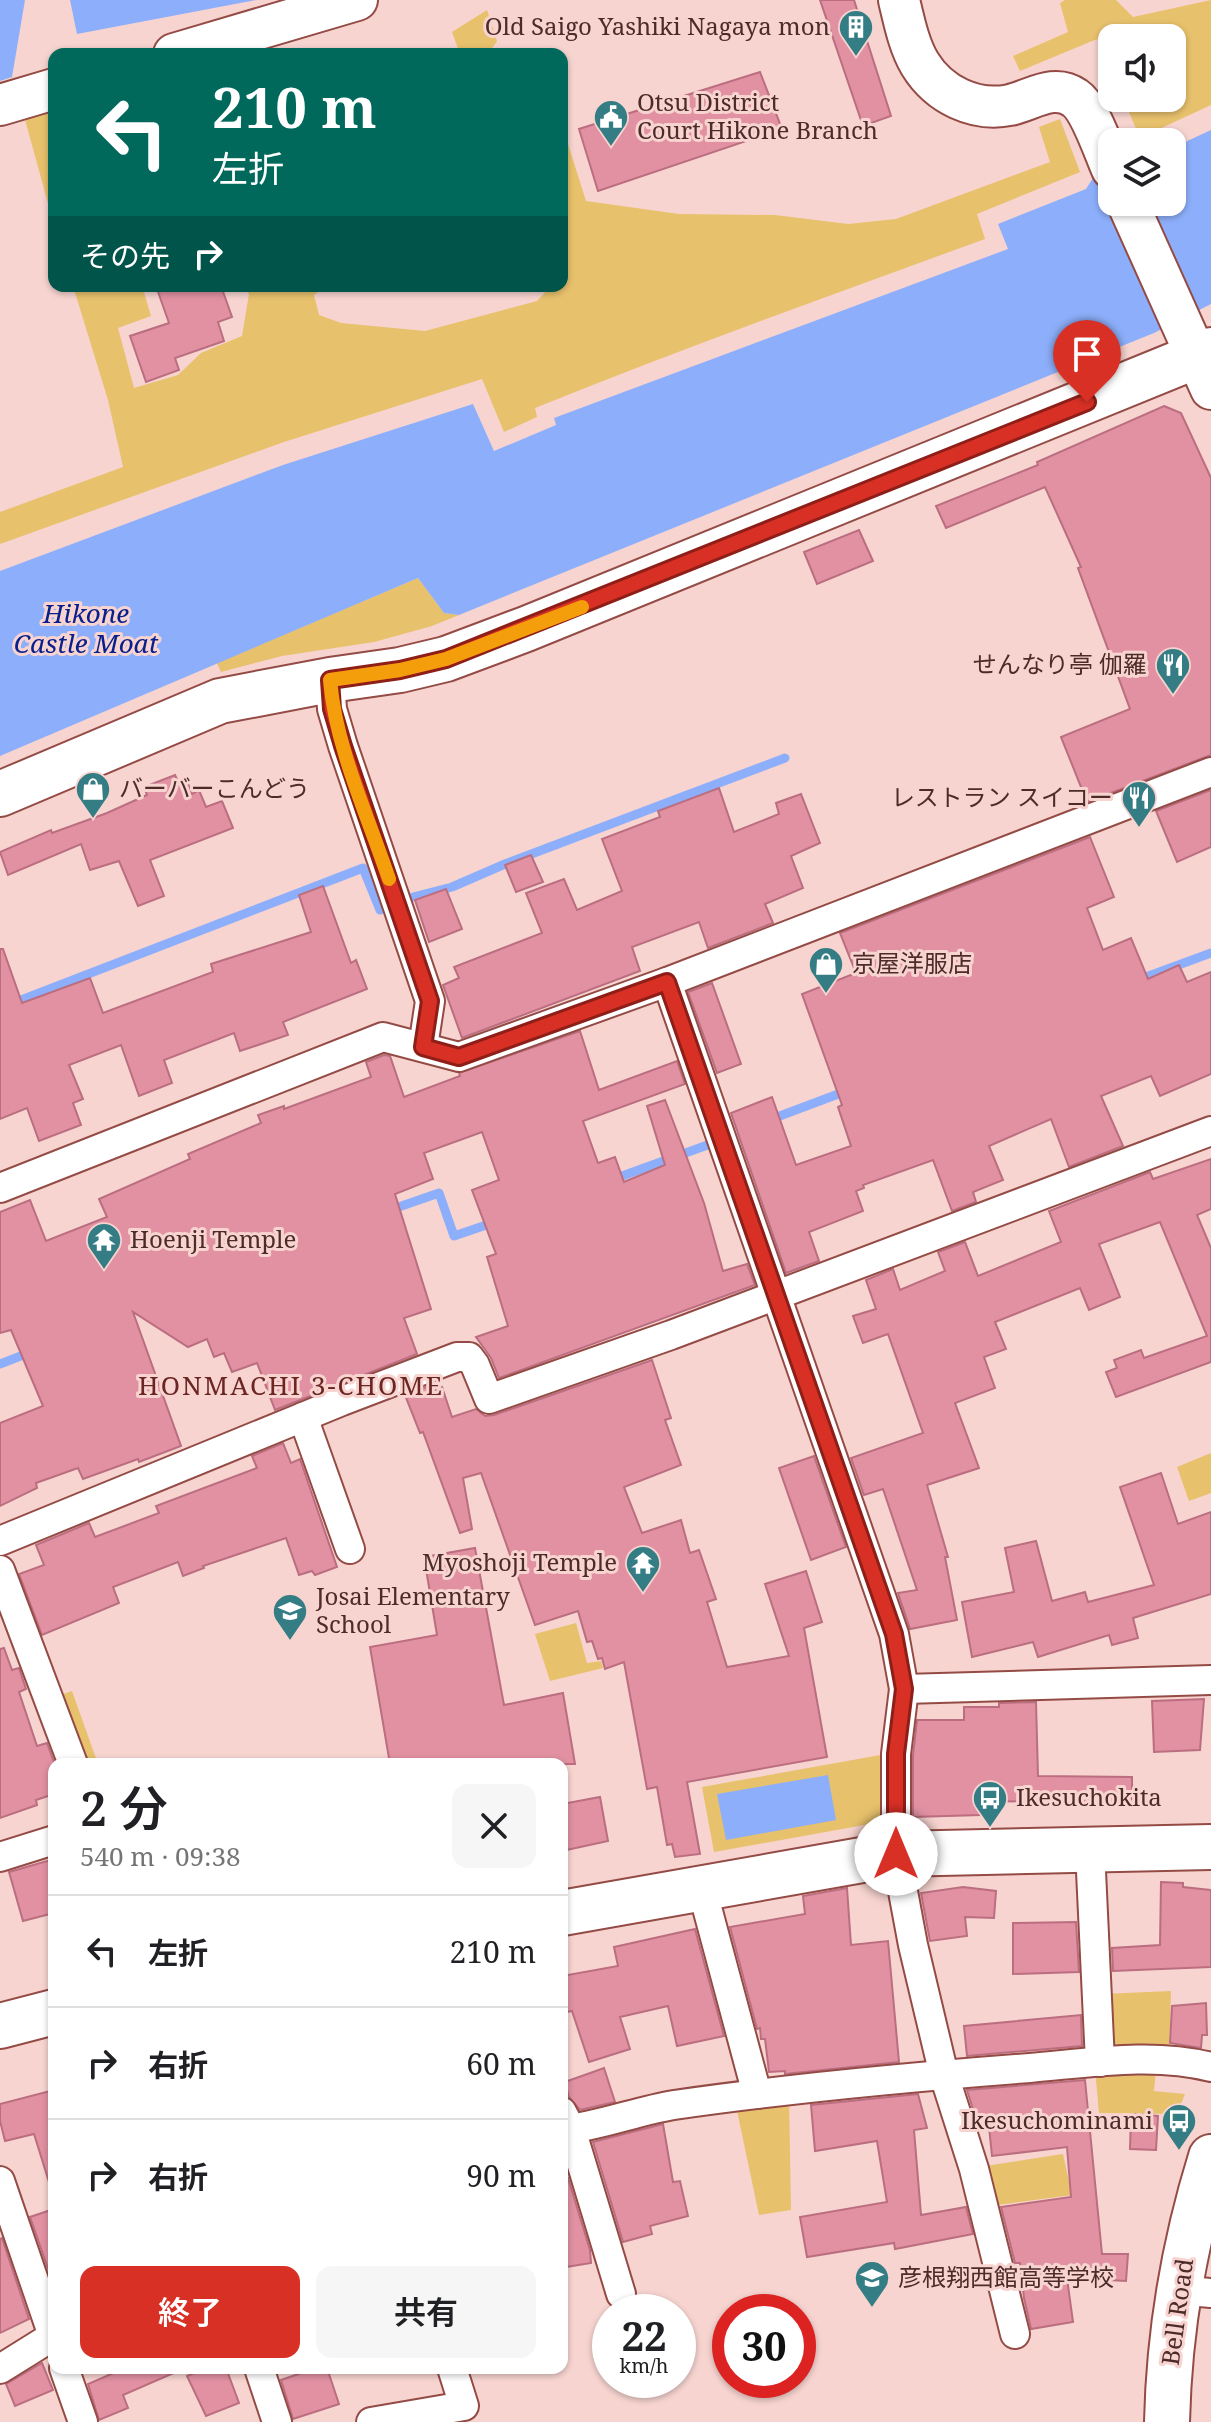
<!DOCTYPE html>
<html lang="ja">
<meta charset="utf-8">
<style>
:root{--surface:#fff;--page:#f6f6f6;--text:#202124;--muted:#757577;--line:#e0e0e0;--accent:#d93025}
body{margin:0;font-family:"Noto Serif","Noto Sans JP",serif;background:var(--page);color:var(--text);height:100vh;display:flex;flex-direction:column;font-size:30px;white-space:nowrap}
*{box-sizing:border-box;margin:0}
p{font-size:26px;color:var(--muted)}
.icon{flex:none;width:44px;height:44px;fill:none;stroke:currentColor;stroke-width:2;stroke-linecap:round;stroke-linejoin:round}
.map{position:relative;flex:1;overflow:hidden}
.panel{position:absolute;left:48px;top:1758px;width:520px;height:616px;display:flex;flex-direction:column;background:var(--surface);border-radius:16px;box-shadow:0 2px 6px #0004}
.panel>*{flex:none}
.guide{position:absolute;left:48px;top:48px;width:520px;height:244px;border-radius:16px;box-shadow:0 2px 6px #0004;background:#00695c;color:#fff;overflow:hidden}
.tools{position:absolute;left:1098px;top:24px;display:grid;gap:16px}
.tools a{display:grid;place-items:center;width:88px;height:88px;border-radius:16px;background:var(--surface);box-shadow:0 2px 6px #0004;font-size:40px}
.speed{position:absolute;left:592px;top:2294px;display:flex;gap:16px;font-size:40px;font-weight:700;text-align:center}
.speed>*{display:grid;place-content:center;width:104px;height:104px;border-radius:50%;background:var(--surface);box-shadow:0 2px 6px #0004;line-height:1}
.speed small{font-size:20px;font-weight:400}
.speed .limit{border:12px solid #d22;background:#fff;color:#111}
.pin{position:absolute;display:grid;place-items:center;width:68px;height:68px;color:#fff;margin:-82px -34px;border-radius:50% 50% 50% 0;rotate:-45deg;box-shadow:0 0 8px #0007}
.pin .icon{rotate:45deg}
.me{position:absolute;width:88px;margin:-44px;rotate:0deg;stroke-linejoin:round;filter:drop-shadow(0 0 6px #0008)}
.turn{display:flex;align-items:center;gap:28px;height:168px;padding:0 32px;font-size:36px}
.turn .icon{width:104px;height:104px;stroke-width:2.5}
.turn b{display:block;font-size:56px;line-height:68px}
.then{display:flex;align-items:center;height:76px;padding:0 32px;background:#0003;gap:16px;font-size:30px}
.round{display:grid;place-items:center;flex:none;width:84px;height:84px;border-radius:16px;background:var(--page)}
.overview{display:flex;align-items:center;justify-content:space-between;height:136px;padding:0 32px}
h1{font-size:48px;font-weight:600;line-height:60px}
.primary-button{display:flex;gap:16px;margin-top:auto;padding:16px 32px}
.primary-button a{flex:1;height:92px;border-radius:16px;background:var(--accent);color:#fff;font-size:32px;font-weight:600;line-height:92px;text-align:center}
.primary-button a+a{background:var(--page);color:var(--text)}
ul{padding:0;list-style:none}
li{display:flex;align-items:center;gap:24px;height:112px;padding:0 32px;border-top:2px solid var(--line)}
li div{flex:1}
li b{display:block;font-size:30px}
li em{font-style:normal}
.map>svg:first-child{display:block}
</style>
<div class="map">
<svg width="1211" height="2422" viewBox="0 0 1211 2422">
<rect width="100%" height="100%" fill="#f7d4d0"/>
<g fill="#e8c16c">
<polygon points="1065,0 1116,0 1133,17 1211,0 1211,105 1140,138 1123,98 1172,98 1172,38 1112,38 1112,73 1097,39 1020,71 1013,56 1068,32 1060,3"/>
<polygon points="487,10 497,41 488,54 460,54 452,32"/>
<polygon points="54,108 54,170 48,173 54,196 54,225 24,116"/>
<path d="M 1060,119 L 1080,172 L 977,214 L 985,239 C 834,294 684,348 535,408 L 537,417 L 504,432 L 482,379 L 284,442 L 0,544 L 0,512 L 123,467 L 108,400 L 73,286 L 144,286 L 143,289 L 151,316 L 118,328 L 134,388 L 178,375 L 201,353 L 242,336 L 249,294 L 244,286 L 326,286 L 314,295 L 319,315 L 341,323 L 425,331 L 537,301 L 551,286 L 562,286 L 562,125 L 586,201 L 679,214 L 775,215 L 848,224 L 896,219 L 1050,162 L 1039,127 Z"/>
<polygon points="418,578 444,613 459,615 432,626 374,642 282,656 221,672 217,663"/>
<polygon points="1211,1453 1211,1493 1189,1501 1177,1467"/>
<polygon points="576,1623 587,1663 601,1661 603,1668 550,1681 535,1634"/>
<polygon points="72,1691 98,1764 83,1764 57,1696"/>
<polygon points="886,1754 881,1822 714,1852 702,1787"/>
<polygon points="1171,1991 1169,2055 1107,2058 1102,1994"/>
<polygon points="1095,2069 1156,2069 1154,2091 1185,2094 1177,2114 1099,2113"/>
<polygon points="789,2097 791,2210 759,2215 736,2106"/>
<polygon points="1063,2154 1072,2195 990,2206 979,2167"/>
</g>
<g fill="#8daffb">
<polygon points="0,0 25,0 12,77 0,81"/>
<polygon points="70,0 256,0 77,34"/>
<polygon points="1211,130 1211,304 1154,333 459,615 444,613 418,578 0,756 0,571 283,465 473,404 494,451 556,425 554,418 1008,249 998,224 1086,189 1093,178 1112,170 1112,202 1172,202 1172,148"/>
<polygon points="828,1775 836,1820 726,1840 717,1794"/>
</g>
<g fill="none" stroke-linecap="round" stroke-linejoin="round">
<g stroke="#8daffb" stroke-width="9">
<polyline points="413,897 452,887 505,864 785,758"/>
<polyline points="1135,981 1211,953"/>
<polyline points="0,1008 363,868 380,910"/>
<polyline points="769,1120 849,1090"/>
<polyline points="611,1180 713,1143"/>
<polyline points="390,1210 439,1193 454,1236 495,1222"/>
<polyline points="0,1364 31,1352"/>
</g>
</g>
<g fill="#e191a2" stroke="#bb6e80" stroke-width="2">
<polygon points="820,0 854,0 891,116 863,126"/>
<polygon points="760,72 782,129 598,191 579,129"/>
<polygon points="156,286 221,286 232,317 218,322 224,341 175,358 179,370 146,382 130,336 169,323"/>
<polygon points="1164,406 1181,413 1211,478 1211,755 1087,802 1061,737 1130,709 1078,568 1081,567 1045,487 946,528 936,506 1038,465 1037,462"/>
<polygon points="859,530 873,561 817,584 804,552"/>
<polygon points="175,775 179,784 187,781 192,794 199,790 206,807 222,801 233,828 150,860 164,896 138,906 119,861 90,870 81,844 8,875 0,852 51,830 52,833 107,813 147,795 144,787"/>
<polygon points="719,788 734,832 779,814 776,803 801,794 820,843 791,856 803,888 765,904 773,923 708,948 699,922 632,947 640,971 462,1038 443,985 459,978 454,967 542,933 526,893 564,879 577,910 622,891 602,839 660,817 658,811"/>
<polygon points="1211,790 1211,847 1177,862 1156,811"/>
<polygon points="1090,837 1114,897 1087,908 1103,950 1131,938 1148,979 1179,965 1187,982 1211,972 1211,1074 1160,1096 1151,1076 1101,1096 1123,1146 1069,1167 1051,1119 989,1146 1003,1180 973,1192 976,1202 952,1211 933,1160 863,1185 864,1188 856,1191 863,1211 809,1232 819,1261 786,1273 731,1113 772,1097 796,1165 851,1146 838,1107 842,1105 802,994 856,973 840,933"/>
<polygon points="531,855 543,882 516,892 505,865"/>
<polygon points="323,886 351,963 356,960 367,989 283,1022 288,1035 240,1051 234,1033 164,1060 172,1083 139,1096 121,1045 69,1065 83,1099 73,1103 81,1125 39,1141 27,1108 0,1119 0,949 3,949 22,1003 90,978 103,1013 213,972 211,964 311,932 299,895"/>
<polygon points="446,889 462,929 429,942 415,900"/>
<polygon points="712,983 741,1064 717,1073 688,992"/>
<polygon points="580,1031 599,1090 677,1061 685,1084 583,1121 598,1163 615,1157 624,1182 665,1165 647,1106 665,1100 704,1203 723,1271 747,1264 755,1285 499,1378 491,1358 476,1337 508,1326 487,1257 496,1254 472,1190 499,1180 482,1132 424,1153 433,1179 395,1194 431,1309 404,1318 417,1354 275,1410 257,1363 232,1372 224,1353 214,1357 207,1339 188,1347 133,1312 181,1446 139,1462 138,1459 83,1479 78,1468 36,1483 37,1488 0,1506 0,1423 43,1406 11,1330 0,1333 0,1212 30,1200 46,1241 107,1217 99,1199 190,1159 188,1154 261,1123 258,1115 284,1106 284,1109 371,1077 366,1062 384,1055 390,1056 404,1097 460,1076 459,1073"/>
<polygon points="1211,1159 1211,1209 1197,1215 1211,1248 1211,1362 1116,1397 1106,1372 1117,1368 1114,1360 1141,1350 1144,1358 1207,1336 1160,1222 1099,1244 1120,1297 1089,1310 1080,1288 995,1322 1006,1349 984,1357 995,1388 955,1403 979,1468 927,1485 948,1557 945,1557 957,1620 910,1629 898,1593 917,1590 883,1489 864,1495 851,1458 923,1433 888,1334 863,1343 853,1316 876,1309 866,1280 893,1269 900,1290 945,1271 938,1252 965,1242 978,1276 1061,1242 1049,1211 1150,1172 1153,1179"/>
<polygon points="652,1360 671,1418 665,1420 681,1465 624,1487 642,1533 681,1520 690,1553 699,1550 716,1599 707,1602 727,1667 789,1656 765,1584 806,1571 822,1622 804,1628 827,1757 687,1782 700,1854 675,1857 672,1844 667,1845 657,1787 647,1789 624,1662 605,1669 602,1658 598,1659 592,1641 587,1642 578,1611 535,1625 481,1473 463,1478 472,1529 460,1533 423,1432 420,1433 405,1395 429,1386 431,1391 442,1387 452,1417 476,1409 485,1416 494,1415"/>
<polygon points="283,1443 291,1463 300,1459 337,1567 315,1575 312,1571 299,1575 286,1538 203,1566 204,1568 183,1576 178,1562 113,1587 119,1603 42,1635 19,1574 44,1565 36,1545 89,1523 95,1537 159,1513 156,1506 257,1468 252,1456"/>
<polygon points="814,1456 846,1547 811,1560 779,1468"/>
<polygon points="1161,1473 1178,1524 1211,1512 1211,1594 1133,1618 1138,1638 1112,1645 1109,1635 1038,1657 1033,1642 972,1657 962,1602 1014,1592 1005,1548 1036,1541 1052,1601 1085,1592 1088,1602 1154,1585 1120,1487"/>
<polygon points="475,1548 504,1705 563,1693 575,1764 390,1764 370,1647 437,1635 424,1557"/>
<polygon points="4,1648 12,1670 19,1668 26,1689 19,1692 37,1746 47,1743 54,1762 54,1794 36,1800 37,1805 0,1818 0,1649"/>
<polygon points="1204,1699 1200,1750 1154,1752 1152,1701"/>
<polygon points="1036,1702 1038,1776 1132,1777 1132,1803 981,1801 981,1815 913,1817 913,1755 917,1720 964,1720 964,1707 999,1707 999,1703"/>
<polygon points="600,1797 608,1841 562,1851 562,1804"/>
<polygon points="54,1859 54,1913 23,1921 9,1872"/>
<polygon points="1161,1882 1183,1883 1183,1887 1211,1890 1211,1967 1113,1971 1112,1948 1160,1945"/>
<polygon points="963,1887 996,1891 994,1918 965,1917 967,1936 930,1941 921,1893"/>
<polygon points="847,1888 851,1945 888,1941 899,2062 785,2074 785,2071 769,2072 765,2039 761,2039 760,2028 757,2029 730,1927 805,1914 803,1896"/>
<polygon points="1076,1922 1079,1972 1013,1974 1013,1923"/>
<polygon points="695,1929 724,2036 677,2046 668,2006 620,2017 630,2049 589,2062 572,2011 562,2013 562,1976 618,1966 614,1947"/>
<polygon points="1206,2003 1207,2035 1202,2035 1201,2048 1170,2043 1172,2006"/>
<polygon points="1081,2015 1082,2046 967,2056 964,2026"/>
<polygon points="604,2068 615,2102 580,2110 569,2097 565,2082"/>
<polygon points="1085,2080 1102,2254 1128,2254 1126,2281 1067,2278 1073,2322 1031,2329 1024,2298 1020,2263 1015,2263 1001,2207 1071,2197 1067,2147 992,2156 988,2117 976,2119 967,2090"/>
<polygon points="54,2090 54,2181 49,2182 34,2134 5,2141 0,2121 0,2104"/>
<polygon points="918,2094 927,2128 914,2130 921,2215 966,2207 973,2234 895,2249 894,2243 807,2257 800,2217 887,2202 877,2141 815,2151 811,2105"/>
<polygon points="1131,2114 1158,2116 1156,2150 1130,2149"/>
<polygon points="663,2124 673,2182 680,2181 688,2216 650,2226 652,2234 623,2242 593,2142"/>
<polygon points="568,2178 590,2250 591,2263 566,2267 564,2254 562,2255 562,2179"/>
<polygon points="54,2209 54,2279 52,2280 30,2217"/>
<polygon points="2,2238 29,2319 0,2333 0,2239"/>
<polygon points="42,2363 53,2390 15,2406 6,2384"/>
<polygon points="125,2368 185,2368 123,2395 128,2408 99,2420 88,2384"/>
<polygon points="207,2368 226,2368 239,2403 206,2416 187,2376"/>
<polygon points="316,2368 327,2368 339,2404 293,2419 281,2380"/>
</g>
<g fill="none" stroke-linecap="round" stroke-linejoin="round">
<g stroke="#944b45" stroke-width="32">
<g id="street">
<polyline points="330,680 332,709 343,746 430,1001 423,1047"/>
<polyline points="667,982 894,1634 904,1689 896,1754 896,1854 913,1945 944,2075 974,2169 1015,2334"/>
<polyline points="0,1188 383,1037 459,1057 667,982 1211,772"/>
<polyline points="303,1417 350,1549"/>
<polyline points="0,1541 342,1401 457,1357 469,1357 475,1365 489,1399 671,1335 1211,1131"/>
<polyline points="0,1570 73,1764"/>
<polyline points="904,1689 1211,1680"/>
<polyline points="1090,1850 1100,2062"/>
<polyline points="0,1857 54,1840"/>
<polyline points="702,1889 757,2094"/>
<polyline points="562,2112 571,2129 621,2294"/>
<path d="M 562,2130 C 600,2126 637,2111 674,2105 C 792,2088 911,2077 1030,2068 C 1089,2063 1153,2052 1211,2067"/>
<polyline points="0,2181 54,2339"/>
<polyline points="1177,2290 1211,2293"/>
<polyline points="64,2368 83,2422"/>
<polyline points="259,2368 277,2422"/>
<polyline points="0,2369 53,2336"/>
<polyline points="371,2422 464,2406 452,2368"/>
</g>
</g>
<g stroke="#944b45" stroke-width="44">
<g id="secondary">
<path d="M 899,0 C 904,21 909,46 920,64 C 939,95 975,112 1010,105 C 1032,100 1054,83 1075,98 C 1090,108 1104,151 1112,169"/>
<polyline points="174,54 357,0"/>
<polyline points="0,105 54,89"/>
<polyline points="1127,202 1211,389"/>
</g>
</g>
<g stroke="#944b45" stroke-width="48">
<g id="primary">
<polyline points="0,794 220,701 330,680 400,670 446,659 526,629 1211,350"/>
<polyline points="562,1913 896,1854 1211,1847"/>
<polyline points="0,2026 54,2012"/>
<path d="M 1167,2422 C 1169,2331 1184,2244 1211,2157"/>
</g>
</g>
<use href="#street" stroke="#fff" stroke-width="28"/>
<use href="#secondary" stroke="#fff" stroke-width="40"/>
<use href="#primary" stroke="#fff" stroke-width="44"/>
</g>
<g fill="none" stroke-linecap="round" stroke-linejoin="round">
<g stroke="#8d1f18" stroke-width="20">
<polyline id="route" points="896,1854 896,1754 904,1689 894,1634 667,982 459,1057 423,1047 430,1001 343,746 332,709 330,680 400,670 446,659 1087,402"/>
</g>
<use href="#route" stroke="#d93025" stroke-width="14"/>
<path stroke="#f59e0b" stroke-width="14" d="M 389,879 C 367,814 336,748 330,680 L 400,670 L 446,659 L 582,607"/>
</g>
<defs>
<g id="building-pin" transform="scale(1.8)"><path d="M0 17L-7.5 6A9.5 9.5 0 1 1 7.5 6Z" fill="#357d85" stroke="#f7d4d0"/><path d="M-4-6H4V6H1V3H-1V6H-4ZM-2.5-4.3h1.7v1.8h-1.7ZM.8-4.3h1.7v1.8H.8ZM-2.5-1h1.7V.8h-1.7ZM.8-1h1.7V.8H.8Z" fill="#fff"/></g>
<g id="civic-pin" transform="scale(1.8)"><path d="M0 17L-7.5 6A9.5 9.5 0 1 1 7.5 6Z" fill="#357d85" stroke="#f7d4d0"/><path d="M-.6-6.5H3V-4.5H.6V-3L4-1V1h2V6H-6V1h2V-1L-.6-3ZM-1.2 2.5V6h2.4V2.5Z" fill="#fff"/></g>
<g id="restaurant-pin" transform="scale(1.8)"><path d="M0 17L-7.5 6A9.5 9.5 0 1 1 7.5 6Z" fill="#357d85" stroke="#f7d4d0"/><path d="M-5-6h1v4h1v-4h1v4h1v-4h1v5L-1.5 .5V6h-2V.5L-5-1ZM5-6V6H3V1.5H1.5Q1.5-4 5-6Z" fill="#fff"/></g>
<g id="shop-pin" transform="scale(1.8)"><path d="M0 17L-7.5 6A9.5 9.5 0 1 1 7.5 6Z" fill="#357d85" stroke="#f7d4d0"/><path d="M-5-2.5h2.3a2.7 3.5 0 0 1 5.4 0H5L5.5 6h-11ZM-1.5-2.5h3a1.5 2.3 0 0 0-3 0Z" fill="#fff"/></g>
<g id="temple-pin" transform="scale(1.8)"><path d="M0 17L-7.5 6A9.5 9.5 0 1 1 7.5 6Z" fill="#357d85" stroke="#f7d4d0"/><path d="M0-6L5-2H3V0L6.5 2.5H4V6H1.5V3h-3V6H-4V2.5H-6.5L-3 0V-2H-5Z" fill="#fff"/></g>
<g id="school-pin" transform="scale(1.8)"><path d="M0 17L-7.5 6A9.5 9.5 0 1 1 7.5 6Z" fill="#357d85" stroke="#f7d4d0"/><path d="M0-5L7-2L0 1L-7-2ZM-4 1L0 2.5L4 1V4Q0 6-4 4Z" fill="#fff"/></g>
<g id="bus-pin" transform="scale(1.8)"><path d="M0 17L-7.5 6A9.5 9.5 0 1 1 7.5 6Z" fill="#357d85" stroke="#f7d4d0"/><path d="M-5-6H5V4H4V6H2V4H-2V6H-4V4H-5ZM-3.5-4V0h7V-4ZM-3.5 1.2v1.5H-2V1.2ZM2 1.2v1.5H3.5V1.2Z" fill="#fff"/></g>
</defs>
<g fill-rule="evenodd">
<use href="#building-pin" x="856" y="27"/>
<use href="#civic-pin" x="611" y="117"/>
<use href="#restaurant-pin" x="1173" y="665"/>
<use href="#shop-pin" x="93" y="789"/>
<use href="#restaurant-pin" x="1139" y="798"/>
<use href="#shop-pin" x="826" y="964"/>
<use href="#temple-pin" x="104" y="1240"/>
<use href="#temple-pin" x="643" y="1563"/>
<use href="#school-pin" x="290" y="1611"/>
<use href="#bus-pin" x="990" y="1798"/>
<use href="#bus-pin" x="1179" y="2121"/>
<use href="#school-pin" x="872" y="2278"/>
</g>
<g text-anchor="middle" stroke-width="6" stroke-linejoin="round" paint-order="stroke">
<g font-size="24" fill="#4d2b29" stroke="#f7d4d0" text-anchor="start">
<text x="830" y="35" text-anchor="end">Old Saigo Yashiki Nagaya mon</text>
<text x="637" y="111">Otsu District<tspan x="637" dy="28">Court Hikone Branch</tspan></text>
<text x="1147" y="673" text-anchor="end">せんなり亭 伽羅</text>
<text x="119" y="797">バーバーこんどう</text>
<text x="1113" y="806" text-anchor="end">レストラン スイコー</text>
<text x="852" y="972">京屋洋服店</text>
<text x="130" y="1248">Hoenji Temple</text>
<text x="617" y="1571" text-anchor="end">Myoshoji Temple</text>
<text x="316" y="1605">Josai Elementary<tspan x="316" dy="28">School</tspan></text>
<text x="1016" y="1806">Ikesuchokita</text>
<text x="1153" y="2129" text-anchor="end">Ikesuchominami</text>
<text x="898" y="2286">彦根翔西館高等学校</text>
</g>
<g font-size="24" fill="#4d2b29" stroke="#f7d4d0">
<text transform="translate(1178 2312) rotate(-82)" y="8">Bell Road</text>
</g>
<g font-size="26" font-style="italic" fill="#09208c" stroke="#f7d4d0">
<text x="86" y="623">Hikone<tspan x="86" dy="30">Castle Moat</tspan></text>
</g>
<g font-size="26" letter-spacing="2" fill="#6b2623" stroke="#f7d4d0">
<text x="291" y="1395">HONMACHI 3-CHOME</text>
</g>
</g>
</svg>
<div class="tools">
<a><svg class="icon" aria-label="sound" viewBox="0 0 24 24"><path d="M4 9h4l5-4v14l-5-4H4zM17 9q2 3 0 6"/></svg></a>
<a><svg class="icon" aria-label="layers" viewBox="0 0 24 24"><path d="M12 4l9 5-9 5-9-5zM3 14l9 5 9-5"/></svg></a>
</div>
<div class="speed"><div>22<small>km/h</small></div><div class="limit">30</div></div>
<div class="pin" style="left:1087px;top:402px;background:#d93025"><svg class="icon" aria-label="arrive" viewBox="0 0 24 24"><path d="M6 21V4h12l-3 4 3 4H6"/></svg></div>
<svg class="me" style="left:896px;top:1854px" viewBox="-20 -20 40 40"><circle r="19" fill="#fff"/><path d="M0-13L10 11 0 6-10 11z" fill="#d93025"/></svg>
<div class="guide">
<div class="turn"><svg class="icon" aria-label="left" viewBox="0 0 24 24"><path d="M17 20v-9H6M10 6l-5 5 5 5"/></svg><div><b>210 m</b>左折</div></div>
<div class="then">その先<svg class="icon" aria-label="right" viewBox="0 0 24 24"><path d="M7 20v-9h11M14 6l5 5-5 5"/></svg></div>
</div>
<section class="panel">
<div class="overview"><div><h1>2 分</h1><p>540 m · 09:38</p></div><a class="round"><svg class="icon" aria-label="close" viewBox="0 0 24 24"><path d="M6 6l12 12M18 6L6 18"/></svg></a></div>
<ul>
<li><svg class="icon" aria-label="left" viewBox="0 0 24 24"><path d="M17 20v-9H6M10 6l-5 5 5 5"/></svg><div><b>左折</b></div><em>210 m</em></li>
<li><svg class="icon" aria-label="right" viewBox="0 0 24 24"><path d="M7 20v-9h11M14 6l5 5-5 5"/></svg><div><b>右折</b></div><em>60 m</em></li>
<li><svg class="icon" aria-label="right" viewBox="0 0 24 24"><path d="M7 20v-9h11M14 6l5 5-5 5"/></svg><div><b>右折</b></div><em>90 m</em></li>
</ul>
<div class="primary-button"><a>終了</a><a>共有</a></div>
</section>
</div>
